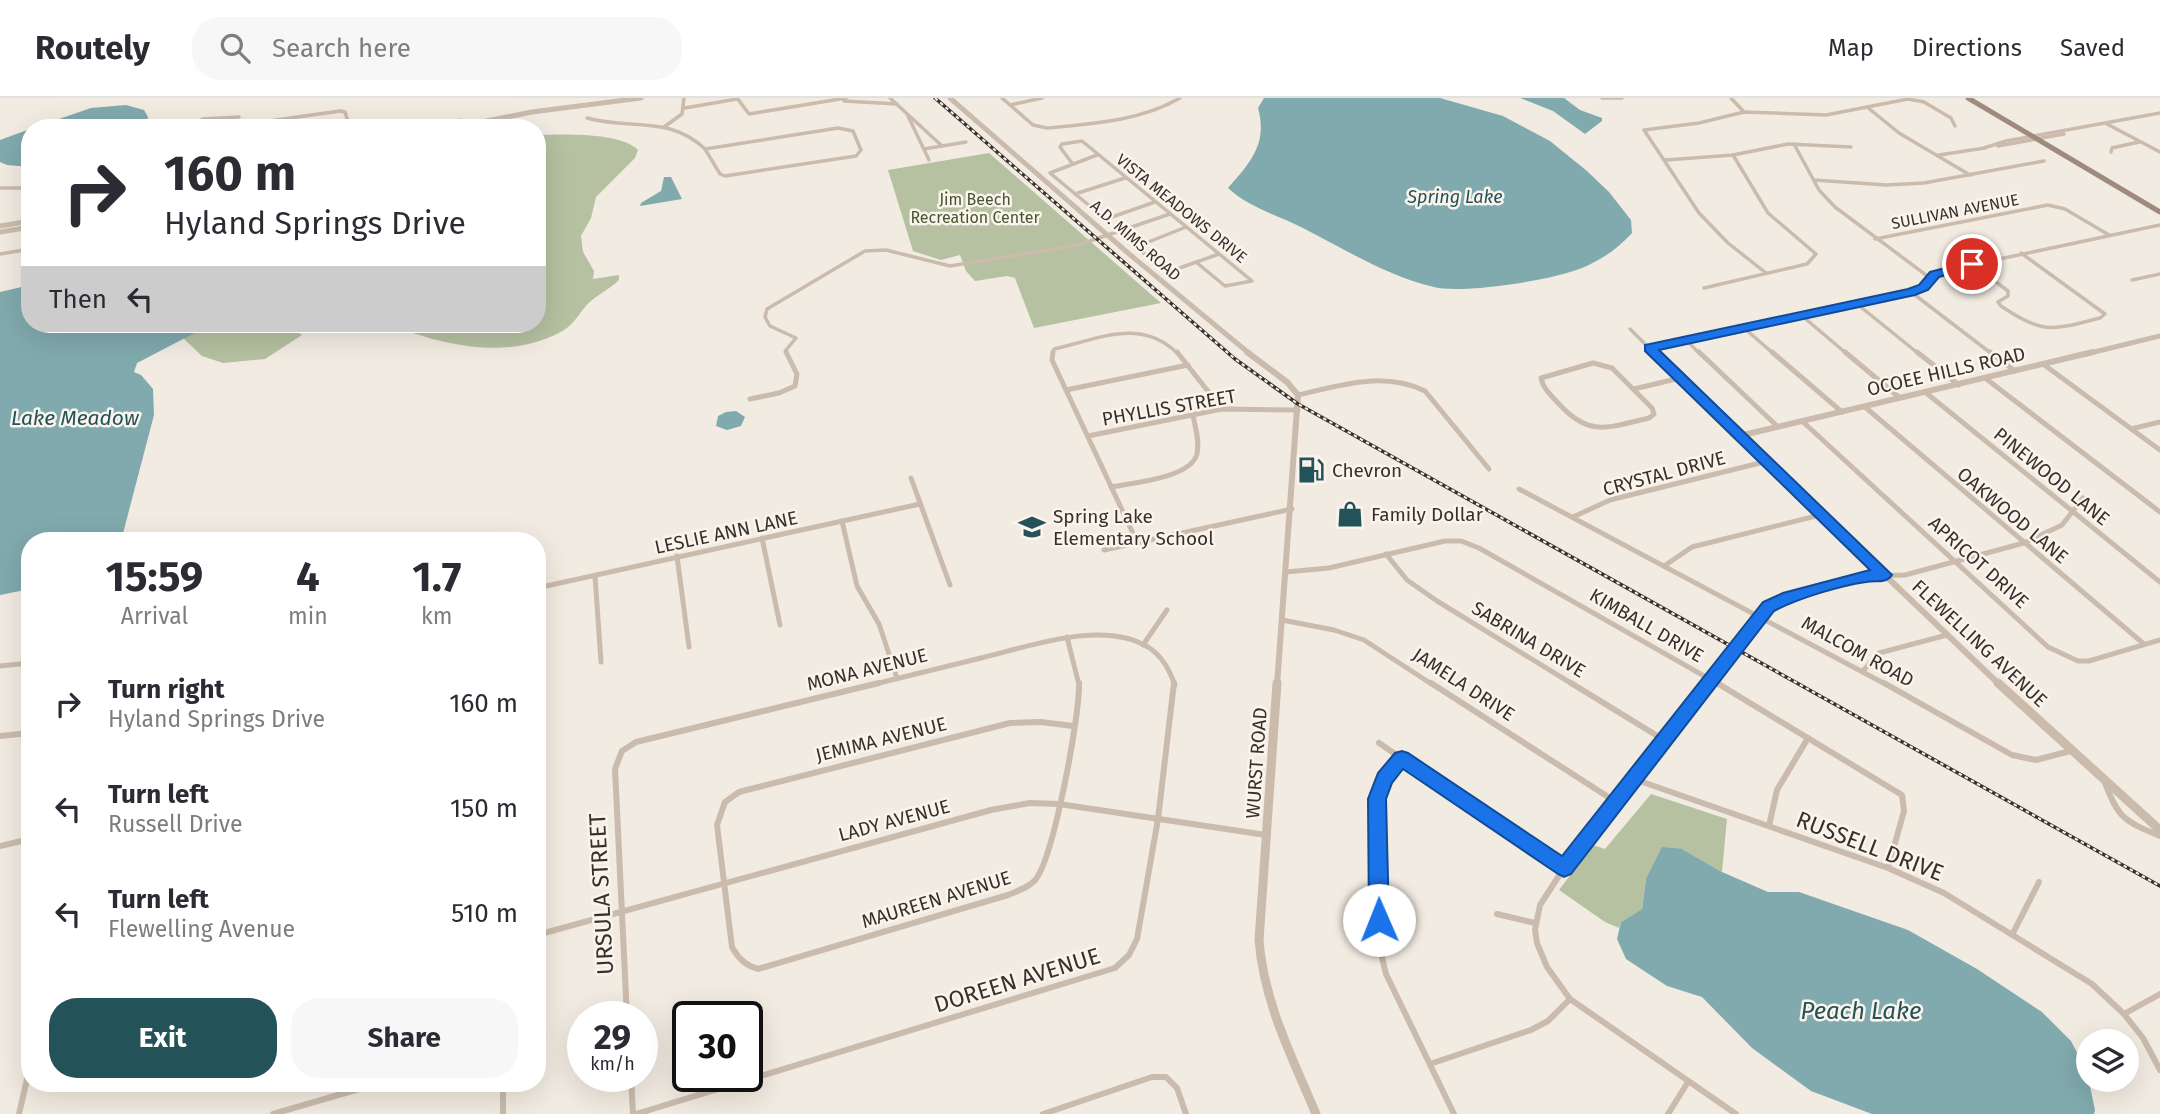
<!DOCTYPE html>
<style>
:root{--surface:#fff;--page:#f7f7f7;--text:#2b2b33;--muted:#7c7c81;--line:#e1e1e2;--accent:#235358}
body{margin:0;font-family:"Fira Sans",sans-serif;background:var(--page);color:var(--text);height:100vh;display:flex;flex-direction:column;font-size:26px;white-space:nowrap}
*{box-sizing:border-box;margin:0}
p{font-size:23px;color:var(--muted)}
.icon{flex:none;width:38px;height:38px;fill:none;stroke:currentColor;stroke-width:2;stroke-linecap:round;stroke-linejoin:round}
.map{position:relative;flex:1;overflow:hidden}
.drawer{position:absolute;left:21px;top:434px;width:525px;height:560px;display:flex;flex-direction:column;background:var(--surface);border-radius:28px;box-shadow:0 7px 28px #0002}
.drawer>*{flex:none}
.guide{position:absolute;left:21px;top:21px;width:525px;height:214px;border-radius:28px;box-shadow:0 7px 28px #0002;background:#fff;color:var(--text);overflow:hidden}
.controls{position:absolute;left:2076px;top:931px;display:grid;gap:14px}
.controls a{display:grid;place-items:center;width:63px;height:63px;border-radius:50%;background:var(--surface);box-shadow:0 7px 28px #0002;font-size:35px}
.speed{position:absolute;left:567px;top:903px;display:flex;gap:14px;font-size:35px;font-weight:700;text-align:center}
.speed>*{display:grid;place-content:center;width:91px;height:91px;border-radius:50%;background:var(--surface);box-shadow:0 7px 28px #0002;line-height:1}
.speed small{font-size:18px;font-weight:400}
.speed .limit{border:4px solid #111;border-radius:10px;background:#fff;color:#111}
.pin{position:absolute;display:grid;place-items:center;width:60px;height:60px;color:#fff;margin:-30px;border:4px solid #fff;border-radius:50%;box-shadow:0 2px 7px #0007}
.me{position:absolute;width:77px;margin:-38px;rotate:359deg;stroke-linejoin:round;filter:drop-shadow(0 0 5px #0008)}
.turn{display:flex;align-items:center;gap:24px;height:147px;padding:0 28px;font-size:32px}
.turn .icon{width:91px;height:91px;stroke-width:2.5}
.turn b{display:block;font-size:49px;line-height:60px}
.then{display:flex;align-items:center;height:66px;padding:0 28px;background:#0003;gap:14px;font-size:26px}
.eta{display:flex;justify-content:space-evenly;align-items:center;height:119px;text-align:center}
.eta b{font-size:42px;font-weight:700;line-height:49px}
.primary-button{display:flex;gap:14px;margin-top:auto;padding:14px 28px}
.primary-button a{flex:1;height:80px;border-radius:28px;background:var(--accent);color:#fff;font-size:28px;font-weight:700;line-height:80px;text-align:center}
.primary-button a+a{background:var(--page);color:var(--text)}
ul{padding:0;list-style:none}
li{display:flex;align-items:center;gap:21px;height:105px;padding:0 28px}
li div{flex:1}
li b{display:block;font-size:26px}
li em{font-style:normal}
header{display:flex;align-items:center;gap:42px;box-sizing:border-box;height:98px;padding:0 35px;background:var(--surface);border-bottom:2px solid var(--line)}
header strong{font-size:33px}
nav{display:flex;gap:38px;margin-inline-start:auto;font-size:24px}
.search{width:490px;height:63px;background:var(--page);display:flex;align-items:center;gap:18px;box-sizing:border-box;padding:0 24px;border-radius:28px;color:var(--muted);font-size:26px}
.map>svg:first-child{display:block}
</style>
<header>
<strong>Routely</strong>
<div class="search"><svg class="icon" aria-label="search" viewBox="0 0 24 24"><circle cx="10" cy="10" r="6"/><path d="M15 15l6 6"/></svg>Search here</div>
<nav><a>Map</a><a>Directions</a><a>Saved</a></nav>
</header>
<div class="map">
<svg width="2160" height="1016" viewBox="0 0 2160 1016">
<rect width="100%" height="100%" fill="#f2ebe1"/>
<g fill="#b5c1a1">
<path d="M 537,37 C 561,36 622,34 638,52 L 635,60 L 596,99 L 591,120 L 581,138 L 583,154 L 594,173 L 593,181 L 619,177 L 619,182 C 609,192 594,198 585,209 C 578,217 574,226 564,232 C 510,264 441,247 388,226 L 537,226 Z"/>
<polygon points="989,55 1161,205 1034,230 1015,180 1007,178 975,183 966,173 960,157 941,162 913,153 888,72"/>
<polygon points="212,226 238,226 238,231 244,231 250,226 286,226 302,237 265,261 223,265 202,258 183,240"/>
<polygon points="1651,696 1727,721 1722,774 1682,751 1646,781 1642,811 1621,824 1619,830 1605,824 1559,792 1593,747 1605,751"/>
</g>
<g fill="#81aaae">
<path d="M 1264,0 L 1440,0 L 1503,18 L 1550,43 L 1587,73 L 1609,94 L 1631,122 L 1632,135 C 1616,153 1594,167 1570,174 C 1543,183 1460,196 1434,189 C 1387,178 1346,152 1303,130 C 1279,118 1248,109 1228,90 C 1250,65 1268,46 1258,10 Z"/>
<polygon points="1520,0 1564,0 1580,12 1602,20 1602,23 1585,36 1553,13"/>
<polygon points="126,7 144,12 148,19 145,30 33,30 91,10"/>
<polygon points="30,31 30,69 7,67 0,64 0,42"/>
<polygon points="664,79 671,79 682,101 640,108 641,105 661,93"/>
<polygon points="30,187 30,226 212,226 137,265 134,274 141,277 153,291 154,317 121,443 30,443 30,491 0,497 0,194"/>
<polygon points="736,313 745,319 741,328 727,332 716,328 718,318 726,314"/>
<polygon points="1662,749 1682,751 1722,774 1768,794 1799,794 1908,832 1977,871 2042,914 2071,943 2087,974 2095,1012 2094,1016 1872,1016 1811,993 1752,950 1702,899 1667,888 1626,861 1617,841 1621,824 1642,811 1646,781"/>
</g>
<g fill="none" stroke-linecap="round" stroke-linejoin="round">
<g stroke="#cabbad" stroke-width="3.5">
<polyline points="737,0 749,16 846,0"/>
<polyline points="890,0 942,48"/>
<path d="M 1002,0 L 1033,27 L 1047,30 C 1091,26 1141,23 1180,0"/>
<polyline points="1602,0 1622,0"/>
<polyline points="1731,0 1744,14"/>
<polyline points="844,3 897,6"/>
<polyline points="1010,7 1042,0"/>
<polyline points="1867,9 1899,35 1970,77"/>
<polyline points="685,10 737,1"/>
<polyline points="908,18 929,62"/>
<path d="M 587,20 C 630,32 669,17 705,51"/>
<polyline points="2107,26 2160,54"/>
<polyline points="664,29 682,16 684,0"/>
<polyline points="185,30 203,21 239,19"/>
<polyline points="246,30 262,24 340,13 345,14 350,30"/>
<polygon points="838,30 853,33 861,52 856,58 725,78 720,76 705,51"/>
<polyline points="1794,46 1819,92 1835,109 1930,180"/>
<polyline points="1998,48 2064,36"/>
<polyline points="1984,50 2006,43 2160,15"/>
<polyline points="924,51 966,44"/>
<polyline points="2111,54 2112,50 2139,44"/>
<polyline points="1097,57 1050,75 1103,119 1109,120 1155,104"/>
<polyline points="1939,57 1985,50"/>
<polyline points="1666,62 1733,57 1788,46 1851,49"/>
<polyline points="1072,65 1060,49 1062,46 1082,43 1252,183 1225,188 1196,164"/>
<polyline points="1814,82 1886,87 1924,85 2044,63"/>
<polyline points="0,90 30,90"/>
<polyline points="1075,96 1125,80"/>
<polyline points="1186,129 1136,149 1165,172 1171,173 1219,156"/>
<polyline points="1875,141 2048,107 2065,111 2109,137"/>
<polyline points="0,156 30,151"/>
<path d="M 1972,166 L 2008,193 L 2008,198 L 1998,204 L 2001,208 C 2043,237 2053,232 2100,220 L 2105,216 L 2021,155"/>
<polyline points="1766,175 1728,145 1699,115 1644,32 1699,25 1744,14 1826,17 1908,1 1924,4 1951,20 1955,28"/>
<polyline points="1930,180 1943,173 2160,127"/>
<polyline points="2132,182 2160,176"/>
<polyline points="1704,190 1807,166 1816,156 1768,115 1733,57"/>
<polyline points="1911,194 1992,256"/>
<polyline points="1857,206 1919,256"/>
<polyline points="1801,217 1847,256"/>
<polyline points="1744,230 1774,256"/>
<polyline points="1630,231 1655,256"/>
<polyline points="1686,242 1700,256"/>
<polyline points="1649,250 1911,194 1928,187 1930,180"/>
<polyline points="787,256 786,252 796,240 770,228 765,219 767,211 865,153 886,152 950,168 1078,147 1170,116"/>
<path d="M 1053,256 L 1054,251 C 1099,241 1141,219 1178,256"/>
</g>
<g stroke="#cabbad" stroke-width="5">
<polyline points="1053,254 1052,262 1137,444"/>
<polyline points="1177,254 1222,311"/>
<polyline points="1653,254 1739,338"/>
<polyline points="1699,254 1778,329"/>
<polyline points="1772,254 1842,314"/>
<polyline points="1845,254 1900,300"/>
<polyline points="1917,254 1959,287"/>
<polyline points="1990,254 2015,273"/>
<path d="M 1593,265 L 1612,270 L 1652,310 L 1654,316 L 1649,320 C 1609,329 1590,340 1559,306 C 1552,298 1543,291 1541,280 Z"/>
<polyline points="2043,266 2160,352"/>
<polyline points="1985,280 2160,414"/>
<polyline points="1634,291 1680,280"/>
<polyline points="1066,292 1188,267"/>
<polyline points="1925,294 2160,484"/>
<path d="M 1298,297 C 1341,287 1383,273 1425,293 L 1489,371"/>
<polyline points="750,301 779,295 795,288 797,276 786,254"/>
<polyline points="1865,309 2144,546"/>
<polyline points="1802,323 2048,549 2078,563 2089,563 2160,542"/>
<polyline points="2131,331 2160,324"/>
<polyline points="1088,338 1222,311 1298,312"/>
<polyline points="911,380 950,487"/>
<path d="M 1111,389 C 1132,385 1191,380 1197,356 C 1200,343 1195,329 1193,317"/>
<polyline points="1519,391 1887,587"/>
<polyline points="1573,419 1610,402 1764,364"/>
<polyline points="842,423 857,488 879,526 897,580"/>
<polyline points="762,440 780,527"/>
<polyline points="1104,452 1292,411"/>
<polyline points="1386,456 1407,482 1437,503 1574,587"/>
<polyline points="677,458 689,549"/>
<polyline points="1664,468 1692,449 1820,417"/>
<polyline points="1286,474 1329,470 1445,443 1461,443 1479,450 1720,587"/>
<polyline points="595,478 601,564"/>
<polyline points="537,490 920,406"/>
<polyline points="1282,522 1334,532 1364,542 1433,587"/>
<polyline points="1067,539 1079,587"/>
<polyline points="1143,547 1167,512"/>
<polyline points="0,568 30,565"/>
<polyline points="1863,573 1879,555 1947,537"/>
<path d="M 871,587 C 908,578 944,569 981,560 C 1028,549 1102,521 1148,549 C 1162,558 1169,571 1175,587"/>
<polyline points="1708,587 1769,509 1783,501 1866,478 1905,477 2024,445 2062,427 2083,400"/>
</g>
<g stroke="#cabbad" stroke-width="6">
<polyline points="1431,585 1616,704"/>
<polyline points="1571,585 1664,642"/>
<polyline points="1709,585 1564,770 1540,807 1535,832 1537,845 1547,869 1570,901 1736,1016"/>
<polyline points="1717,585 1902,697 1904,713 1888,770"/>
<polyline points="1884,585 2012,657 2036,662 2074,652"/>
<path d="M 1073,628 L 1041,624 L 1010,625 L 739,694 L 725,704 L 717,727 L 732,849 C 738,860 745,867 758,871 L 1008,797 C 1017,793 1030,789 1036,781 C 1054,757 1080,617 1079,585"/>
<polyline points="0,638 30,635"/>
<polyline points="1379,645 1564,770"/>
<polyline points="1402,660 1385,681 1377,701 1379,847 1386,876 1454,1016"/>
<polyline points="1634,681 1888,770 1944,795 2092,886 2124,916 2143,940 2160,972"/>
<path d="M 2105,685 C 2119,721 2124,723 2160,738"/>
<polyline points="1769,728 1777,692 1808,640"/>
<polyline points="0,748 30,741"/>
<polyline points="1497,816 1535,825"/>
<polyline points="2013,835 2039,784"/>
<polyline points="537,837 991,712 1030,705 1059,706 1266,737"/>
<polyline points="2124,916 2160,896"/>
<polyline points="627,919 615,671 622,653 636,644 879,585"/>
<polyline points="1430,966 1531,932 1548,923 1570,901"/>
<polyline points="631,978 633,1016"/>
<polyline points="503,985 503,1016"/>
<polyline points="19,1016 30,968"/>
<polyline points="273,1016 380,985"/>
<polyline points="636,1016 1115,870 1129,857 1137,841 1158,721 1174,585"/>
<polyline points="1043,1016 1152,979 1166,979 1177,990 1186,1016"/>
<polyline points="1668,1016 1688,984"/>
</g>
<g stroke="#cabbad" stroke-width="5">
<polyline points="950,0 1128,155 1250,256"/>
<polyline points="428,30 460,23"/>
<polyline points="451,30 532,14 641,0"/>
<polyline points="0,128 30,123"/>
<polyline points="0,134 30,129"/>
<polyline points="2086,256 2160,238"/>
</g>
<g stroke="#cabbad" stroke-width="6">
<polyline points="1247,254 1287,284 1298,297 1277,587"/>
<polyline points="1739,338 2000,587"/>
<polyline points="1739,338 2093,254"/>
</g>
<g stroke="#cabbad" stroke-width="9">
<path d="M 1277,585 L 1259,842 C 1264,905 1292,959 1316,1016"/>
<polyline points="1998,585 2160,732"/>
</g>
<polyline stroke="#9e8b7e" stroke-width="5" points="1968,0 2160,114"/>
<g stroke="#39302b" stroke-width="3.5">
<polyline id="rail" points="935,0 1235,261 1298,306 2160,788"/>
</g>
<use href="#rail" stroke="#faf4ed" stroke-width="2" stroke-dasharray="3.5" stroke-linecap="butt"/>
</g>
<path fill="#1a73e8" stroke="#114b97" stroke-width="2" d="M 1972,163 L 1976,164 L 1976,169 L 1939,179 L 1928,192 L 1915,197 L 1659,252 L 1892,477 C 1886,486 1876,482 1866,484 C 1839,488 1799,500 1774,513 L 1571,776 L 1564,779 L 1558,776 L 1403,671 L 1392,685 L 1386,701 L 1389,822 L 1386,829 L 1379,832 L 1372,829 L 1369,822 L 1368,701 L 1378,675 L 1395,655 L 1402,653 L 1408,655 L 1562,758 L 1763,504 L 1783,495 L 1870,472 L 1645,253 L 1645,247 L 1908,191 L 1919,187 L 1930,174 Z"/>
<defs>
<g id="fuel-bare" transform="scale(2.1)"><path d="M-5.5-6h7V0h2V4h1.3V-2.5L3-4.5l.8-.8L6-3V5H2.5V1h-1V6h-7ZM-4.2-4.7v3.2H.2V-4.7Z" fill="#235358" stroke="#faf4ed" stroke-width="2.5" paint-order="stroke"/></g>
<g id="shop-bare" transform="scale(2.1)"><path d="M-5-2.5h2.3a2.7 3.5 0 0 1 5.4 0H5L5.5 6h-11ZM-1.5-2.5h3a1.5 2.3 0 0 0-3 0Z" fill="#235358" stroke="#faf4ed" stroke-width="2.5" paint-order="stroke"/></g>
<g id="school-bare" transform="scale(2.1)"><path d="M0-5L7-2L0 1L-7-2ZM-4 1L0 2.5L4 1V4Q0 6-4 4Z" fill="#235358" stroke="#faf4ed" stroke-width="2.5" paint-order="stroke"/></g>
</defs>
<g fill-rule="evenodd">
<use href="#fuel-bare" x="1311" y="372"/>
<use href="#shop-bare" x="1350" y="416"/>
<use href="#school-bare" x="1032" y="429"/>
</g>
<g text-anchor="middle" stroke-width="5" stroke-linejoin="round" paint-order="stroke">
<g font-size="16" fill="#475630" stroke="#faf4ed">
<text x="975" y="107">Jim Beech<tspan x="975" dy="18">Recreation Center</tspan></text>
</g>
<g font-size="16" fill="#39302b" stroke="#faf4ed">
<text transform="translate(1182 110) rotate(39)" y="6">VISTA MEADOWS DRIVE</text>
<text transform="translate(1955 113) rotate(-11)" y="6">SULLIVAN AVENUE</text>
<text transform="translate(1136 142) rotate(41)" y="6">A.D. MIMS ROAD</text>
</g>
<g font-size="18" font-style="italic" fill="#235358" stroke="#faf4ed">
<text x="1455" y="105">Spring Lake</text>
</g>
<g font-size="19" fill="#39302b" stroke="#faf4ed">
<text transform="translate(1946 273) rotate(-13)" y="7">OCOEE HILLS ROAD</text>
<text transform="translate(1169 309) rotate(-10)" y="7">PHYLLIS STREET</text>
<text transform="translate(1664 375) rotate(-15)" y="7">CRYSTAL DRIVE</text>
<text transform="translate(2052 378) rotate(39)" y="7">PINEWOOD LANE</text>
<text transform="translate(2013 417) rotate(40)" y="7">OAKWOOD LANE</text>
<text transform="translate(726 434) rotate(-12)" y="7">LESLIE ANN LANE</text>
<text transform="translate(1979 464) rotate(42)" y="7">APRICOT DRIVE</text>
<text transform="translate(1647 527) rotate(30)" y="7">KIMBALL DRIVE</text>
<text transform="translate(1529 541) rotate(31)" y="7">SABRINA DRIVE</text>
<text transform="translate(1980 545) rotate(43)" y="7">FLEWELLING AVENUE</text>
<text transform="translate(1858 553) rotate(29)" y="7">MALCOM ROAD</text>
<text transform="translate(867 571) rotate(-14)" y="7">MONA AVENUE</text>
<text transform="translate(1464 586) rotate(33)" y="7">JAMELA DRIVE</text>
<text transform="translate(881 641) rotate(-14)" y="7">JEMIMA AVENUE</text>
<text transform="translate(1256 665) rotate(-86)" y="7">WURST ROAD</text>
<text transform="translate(894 722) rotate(-15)" y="7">LADY AVENUE</text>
<text transform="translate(936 801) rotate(-17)" y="7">MAUREEN AVENUE</text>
</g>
<g font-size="19" fill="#39302b" stroke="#faf4ed" text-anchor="start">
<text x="1332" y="379">Chevron</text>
<text x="1371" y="423">Family Dollar</text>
<text x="1053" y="425">Spring Lake<tspan x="1053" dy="22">Elementary School</tspan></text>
</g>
<g font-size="21" font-style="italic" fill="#235358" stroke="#faf4ed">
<text x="75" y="327">Lake Meadow</text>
</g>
<g font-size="23" fill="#39302b" stroke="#faf4ed">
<text transform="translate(1870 748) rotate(21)" y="8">RUSSELL DRIVE</text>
<text transform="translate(601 796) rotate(-93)" y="8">URSULA STREET</text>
<text transform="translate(1017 882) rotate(-17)" y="8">DOREEN AVENUE</text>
</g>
<g font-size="24" font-style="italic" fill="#235358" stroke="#faf4ed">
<text x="1861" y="921">Peach Lake</text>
</g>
</g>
</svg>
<div class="controls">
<a><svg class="icon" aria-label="layers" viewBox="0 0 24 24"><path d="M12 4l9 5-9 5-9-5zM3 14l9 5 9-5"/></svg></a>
</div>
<div class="speed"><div>29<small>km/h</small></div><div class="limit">30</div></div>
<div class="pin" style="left:1972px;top:166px;background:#d93025"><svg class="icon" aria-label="arrive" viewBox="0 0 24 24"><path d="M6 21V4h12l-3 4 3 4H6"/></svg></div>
<svg class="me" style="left:1379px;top:822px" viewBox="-20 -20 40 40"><circle r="19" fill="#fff"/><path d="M0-13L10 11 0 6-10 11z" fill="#1a73e8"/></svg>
<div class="guide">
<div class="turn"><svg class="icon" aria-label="right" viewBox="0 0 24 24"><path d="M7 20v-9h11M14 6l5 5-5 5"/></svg><div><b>160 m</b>Hyland Springs Drive</div></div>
<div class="then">Then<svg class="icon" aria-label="left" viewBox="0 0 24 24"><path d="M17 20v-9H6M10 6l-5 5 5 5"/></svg></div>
</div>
<section class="drawer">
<div class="eta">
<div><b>15:59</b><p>Arrival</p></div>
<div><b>4</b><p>min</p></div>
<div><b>1.7</b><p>km</p></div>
</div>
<ul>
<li><svg class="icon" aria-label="right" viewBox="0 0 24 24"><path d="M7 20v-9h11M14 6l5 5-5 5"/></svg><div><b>Turn right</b><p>Hyland Springs Drive</p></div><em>160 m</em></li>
<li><svg class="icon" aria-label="left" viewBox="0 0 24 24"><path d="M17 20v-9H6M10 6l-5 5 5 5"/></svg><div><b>Turn left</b><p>Russell Drive</p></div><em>150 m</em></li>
<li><svg class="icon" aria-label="left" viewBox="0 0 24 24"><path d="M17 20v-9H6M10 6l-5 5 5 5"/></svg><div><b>Turn left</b><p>Flewelling Avenue</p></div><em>510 m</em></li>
</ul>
<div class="primary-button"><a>Exit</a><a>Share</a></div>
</section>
</div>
